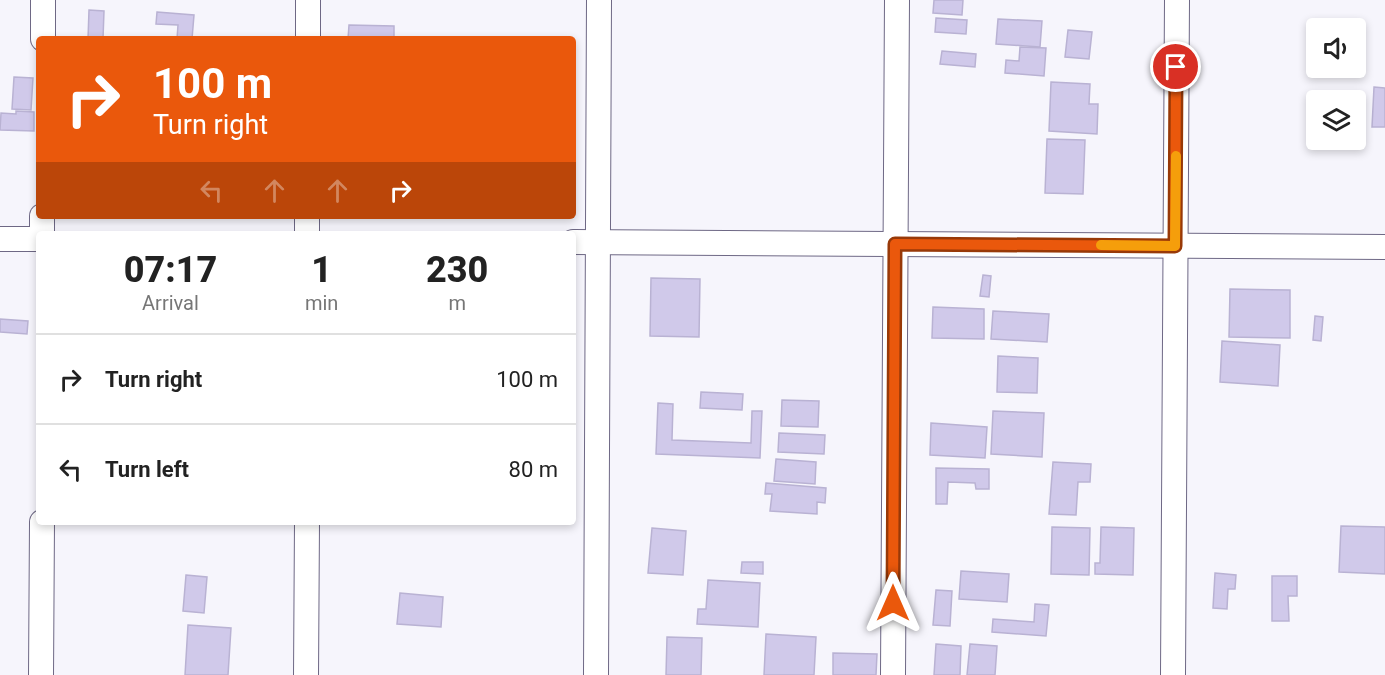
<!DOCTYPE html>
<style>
:root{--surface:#fff;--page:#f6f6f6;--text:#222;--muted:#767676;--line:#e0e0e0}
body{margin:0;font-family:Roboto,sans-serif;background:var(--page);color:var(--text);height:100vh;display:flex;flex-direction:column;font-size:22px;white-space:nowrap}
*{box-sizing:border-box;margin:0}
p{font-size:20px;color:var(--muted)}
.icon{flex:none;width:33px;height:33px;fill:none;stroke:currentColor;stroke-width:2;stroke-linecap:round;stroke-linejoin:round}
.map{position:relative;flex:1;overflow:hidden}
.details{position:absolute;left:36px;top:231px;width:540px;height:294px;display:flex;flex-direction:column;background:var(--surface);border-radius:6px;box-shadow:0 3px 9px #0003}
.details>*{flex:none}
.top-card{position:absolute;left:36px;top:36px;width:540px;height:183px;border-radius:6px;box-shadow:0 3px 9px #0003;background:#ea580c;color:#fff;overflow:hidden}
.controls{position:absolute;left:1306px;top:18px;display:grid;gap:12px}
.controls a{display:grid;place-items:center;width:60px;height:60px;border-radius:6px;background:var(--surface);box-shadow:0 3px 9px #0003;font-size:30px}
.pin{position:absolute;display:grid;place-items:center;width:51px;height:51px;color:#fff;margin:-26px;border:3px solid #fff;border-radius:50%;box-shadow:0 2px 6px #0007}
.me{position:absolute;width:66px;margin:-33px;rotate:0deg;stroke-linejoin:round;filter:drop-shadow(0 0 4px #0008)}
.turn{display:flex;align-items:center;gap:21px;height:126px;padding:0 18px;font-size:27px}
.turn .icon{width:78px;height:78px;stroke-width:2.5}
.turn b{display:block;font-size:42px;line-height:51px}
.lanes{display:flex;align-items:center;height:57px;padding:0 18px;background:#0003;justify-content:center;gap:30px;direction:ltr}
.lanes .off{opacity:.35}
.eta{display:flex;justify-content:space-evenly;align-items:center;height:102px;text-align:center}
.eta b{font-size:36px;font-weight:800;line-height:42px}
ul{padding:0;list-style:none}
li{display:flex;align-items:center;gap:18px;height:90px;padding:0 18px;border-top:2px solid var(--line)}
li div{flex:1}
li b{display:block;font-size:22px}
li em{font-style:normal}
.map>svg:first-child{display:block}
</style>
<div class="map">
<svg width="1385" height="675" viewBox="0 0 1385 675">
<rect width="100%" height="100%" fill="#f6f5fc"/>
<g fill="#d0c9ea" stroke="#b9b2d3" stroke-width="1.5">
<polygon points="934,0 963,0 962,15 933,13"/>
<polygon points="89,10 104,11 103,39 88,39"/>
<polygon points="157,12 194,15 192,39 177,39 178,25 156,24"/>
<polygon points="936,18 967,20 966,34 935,32"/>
<polygon points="998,19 1042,21 1040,47 996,44"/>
<polygon points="349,25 394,26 394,39 348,39"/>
<polygon points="1068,30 1092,32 1089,59 1065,57"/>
<polygon points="1020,47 1046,48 1044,76 1005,73 1006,60 1019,61"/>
<polygon points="942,51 976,54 975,67 940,64"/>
<polygon points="14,77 33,78 31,110 12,109"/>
<polygon points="1051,82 1090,84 1089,104 1098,104 1097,134 1049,131"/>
<polygon points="1374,87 1385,88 1385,127 1372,127"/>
<polygon points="16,111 34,112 34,131 0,130 1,113 16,114"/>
<polygon points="1047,139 1085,140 1083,194 1045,193"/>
<polygon points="983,275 991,276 989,297 980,296"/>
<polygon points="651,278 700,279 699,337 650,336"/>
<polygon points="1230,289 1290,290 1290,338 1229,337"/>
<polygon points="933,307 984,309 984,339 932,338"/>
<polygon points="993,311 1049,314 1047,342 991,339"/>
<polygon points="1315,316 1323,317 1321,341 1313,340"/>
<polygon points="0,319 28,321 27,334 0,332"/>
<polygon points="1222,341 1280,345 1278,386 1220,382"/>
<polygon points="998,356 1038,358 1037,393 997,392"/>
<polygon points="701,392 743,394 742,410 700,408"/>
<polygon points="782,400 819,401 818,427 781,426"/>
<polygon points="658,403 673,404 672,440 751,443 752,411 762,411 760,458 656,454"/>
<polygon points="993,411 1044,413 1042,457 991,454"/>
<polygon points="931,423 987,427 985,458 930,455"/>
<polygon points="779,433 825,435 824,454 778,452"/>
<polygon points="776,459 816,462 815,484 774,481"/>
<polygon points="1053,462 1091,464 1090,482 1078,482 1076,515 1049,514"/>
<polygon points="936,468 989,469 989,489 976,489 975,483 948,482 947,504 936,504"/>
<polygon points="766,483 826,488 825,503 817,502 817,514 770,511 772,494 765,494"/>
<polygon points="1341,526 1385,527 1385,574 1339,572"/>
<polygon points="1052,527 1090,528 1089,575 1051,574"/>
<polygon points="1101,527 1134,528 1133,575 1095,574 1095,563 1100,563"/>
<polygon points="652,528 686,531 683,575 648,573"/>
<polygon points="742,562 763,562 763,574 741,573"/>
<polygon points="961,571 1009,574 1007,602 959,599"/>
<polygon points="1215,573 1236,575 1235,589 1228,589 1227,609 1213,608"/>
<polygon points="186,575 207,577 204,613 183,611"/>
<polygon points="1272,576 1297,576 1297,596 1288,596 1289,621 1272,621"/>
<polygon points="708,580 760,583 758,627 697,624 698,609 706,609"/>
<polygon points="936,590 952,591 950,626 933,625"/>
<polygon points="400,593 443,597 441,627 397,624"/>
<polygon points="1035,604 1049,605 1046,636 992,632 993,619 1034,622"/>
<polygon points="188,625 231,628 228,675 185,675"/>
<polygon points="766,634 816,637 814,675 764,675"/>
<polygon points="667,637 702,638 701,675 666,675"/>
<polygon points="936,644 961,646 960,675 934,675"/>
<polygon points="970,644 997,646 995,675 967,675"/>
<polygon points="833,653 877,654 876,675 833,675"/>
</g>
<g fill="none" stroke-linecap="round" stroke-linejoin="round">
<g stroke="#6e6885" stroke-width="26">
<g id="street">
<polyline points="43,39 43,0"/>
<polyline points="308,39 308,0"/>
<polyline points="42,234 42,216"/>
<polyline points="307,234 307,216"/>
<polyline points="0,239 39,239"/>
<polyline points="573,242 1385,247"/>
<polyline points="41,675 42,522"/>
<polyline points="306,675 307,522"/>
<polyline points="596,675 599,0"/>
<polyline points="893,675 897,0"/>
<polyline points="1173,675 1177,0"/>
</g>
</g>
<use href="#street" stroke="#fff" stroke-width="24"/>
</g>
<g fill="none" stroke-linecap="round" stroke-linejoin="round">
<g stroke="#983908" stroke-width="15">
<polyline id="route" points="893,603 895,244 1175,246 1176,67"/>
</g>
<use href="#route" stroke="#ea580c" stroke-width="10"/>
<polyline stroke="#f59e0b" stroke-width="10" points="1101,245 1175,246 1176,156"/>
</g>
</svg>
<div class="controls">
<a><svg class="icon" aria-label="sound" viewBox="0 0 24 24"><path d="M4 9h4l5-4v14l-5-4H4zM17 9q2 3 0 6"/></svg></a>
<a><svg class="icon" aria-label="layers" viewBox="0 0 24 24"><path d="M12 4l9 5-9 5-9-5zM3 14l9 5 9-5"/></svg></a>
</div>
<div class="pin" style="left:1176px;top:67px;background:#d93025"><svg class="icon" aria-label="arrive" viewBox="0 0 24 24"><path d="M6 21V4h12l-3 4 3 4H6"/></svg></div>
<svg class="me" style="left:893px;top:603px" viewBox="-20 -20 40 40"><path d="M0-17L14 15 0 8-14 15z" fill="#ea580c" stroke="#fff" stroke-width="4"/></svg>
<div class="top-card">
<div class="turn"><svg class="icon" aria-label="right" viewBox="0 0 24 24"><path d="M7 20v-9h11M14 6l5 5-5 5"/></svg><div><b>100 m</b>Turn right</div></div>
<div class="lanes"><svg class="icon off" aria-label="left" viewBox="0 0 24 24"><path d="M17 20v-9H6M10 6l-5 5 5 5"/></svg><svg class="icon off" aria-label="ahead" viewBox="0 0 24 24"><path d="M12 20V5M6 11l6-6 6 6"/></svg><svg class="icon off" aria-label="ahead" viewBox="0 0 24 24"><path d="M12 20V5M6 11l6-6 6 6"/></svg><svg class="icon" aria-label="right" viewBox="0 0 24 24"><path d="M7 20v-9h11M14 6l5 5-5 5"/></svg></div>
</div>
<section class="details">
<div class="eta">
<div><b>07:17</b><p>Arrival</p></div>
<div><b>1</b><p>min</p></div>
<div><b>230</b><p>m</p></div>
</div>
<ul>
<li><svg class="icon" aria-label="right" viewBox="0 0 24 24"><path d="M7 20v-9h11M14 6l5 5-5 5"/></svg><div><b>Turn right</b></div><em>100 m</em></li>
<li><svg class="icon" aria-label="left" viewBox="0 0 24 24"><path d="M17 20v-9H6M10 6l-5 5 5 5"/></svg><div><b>Turn left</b></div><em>80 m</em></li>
</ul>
</section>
</div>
